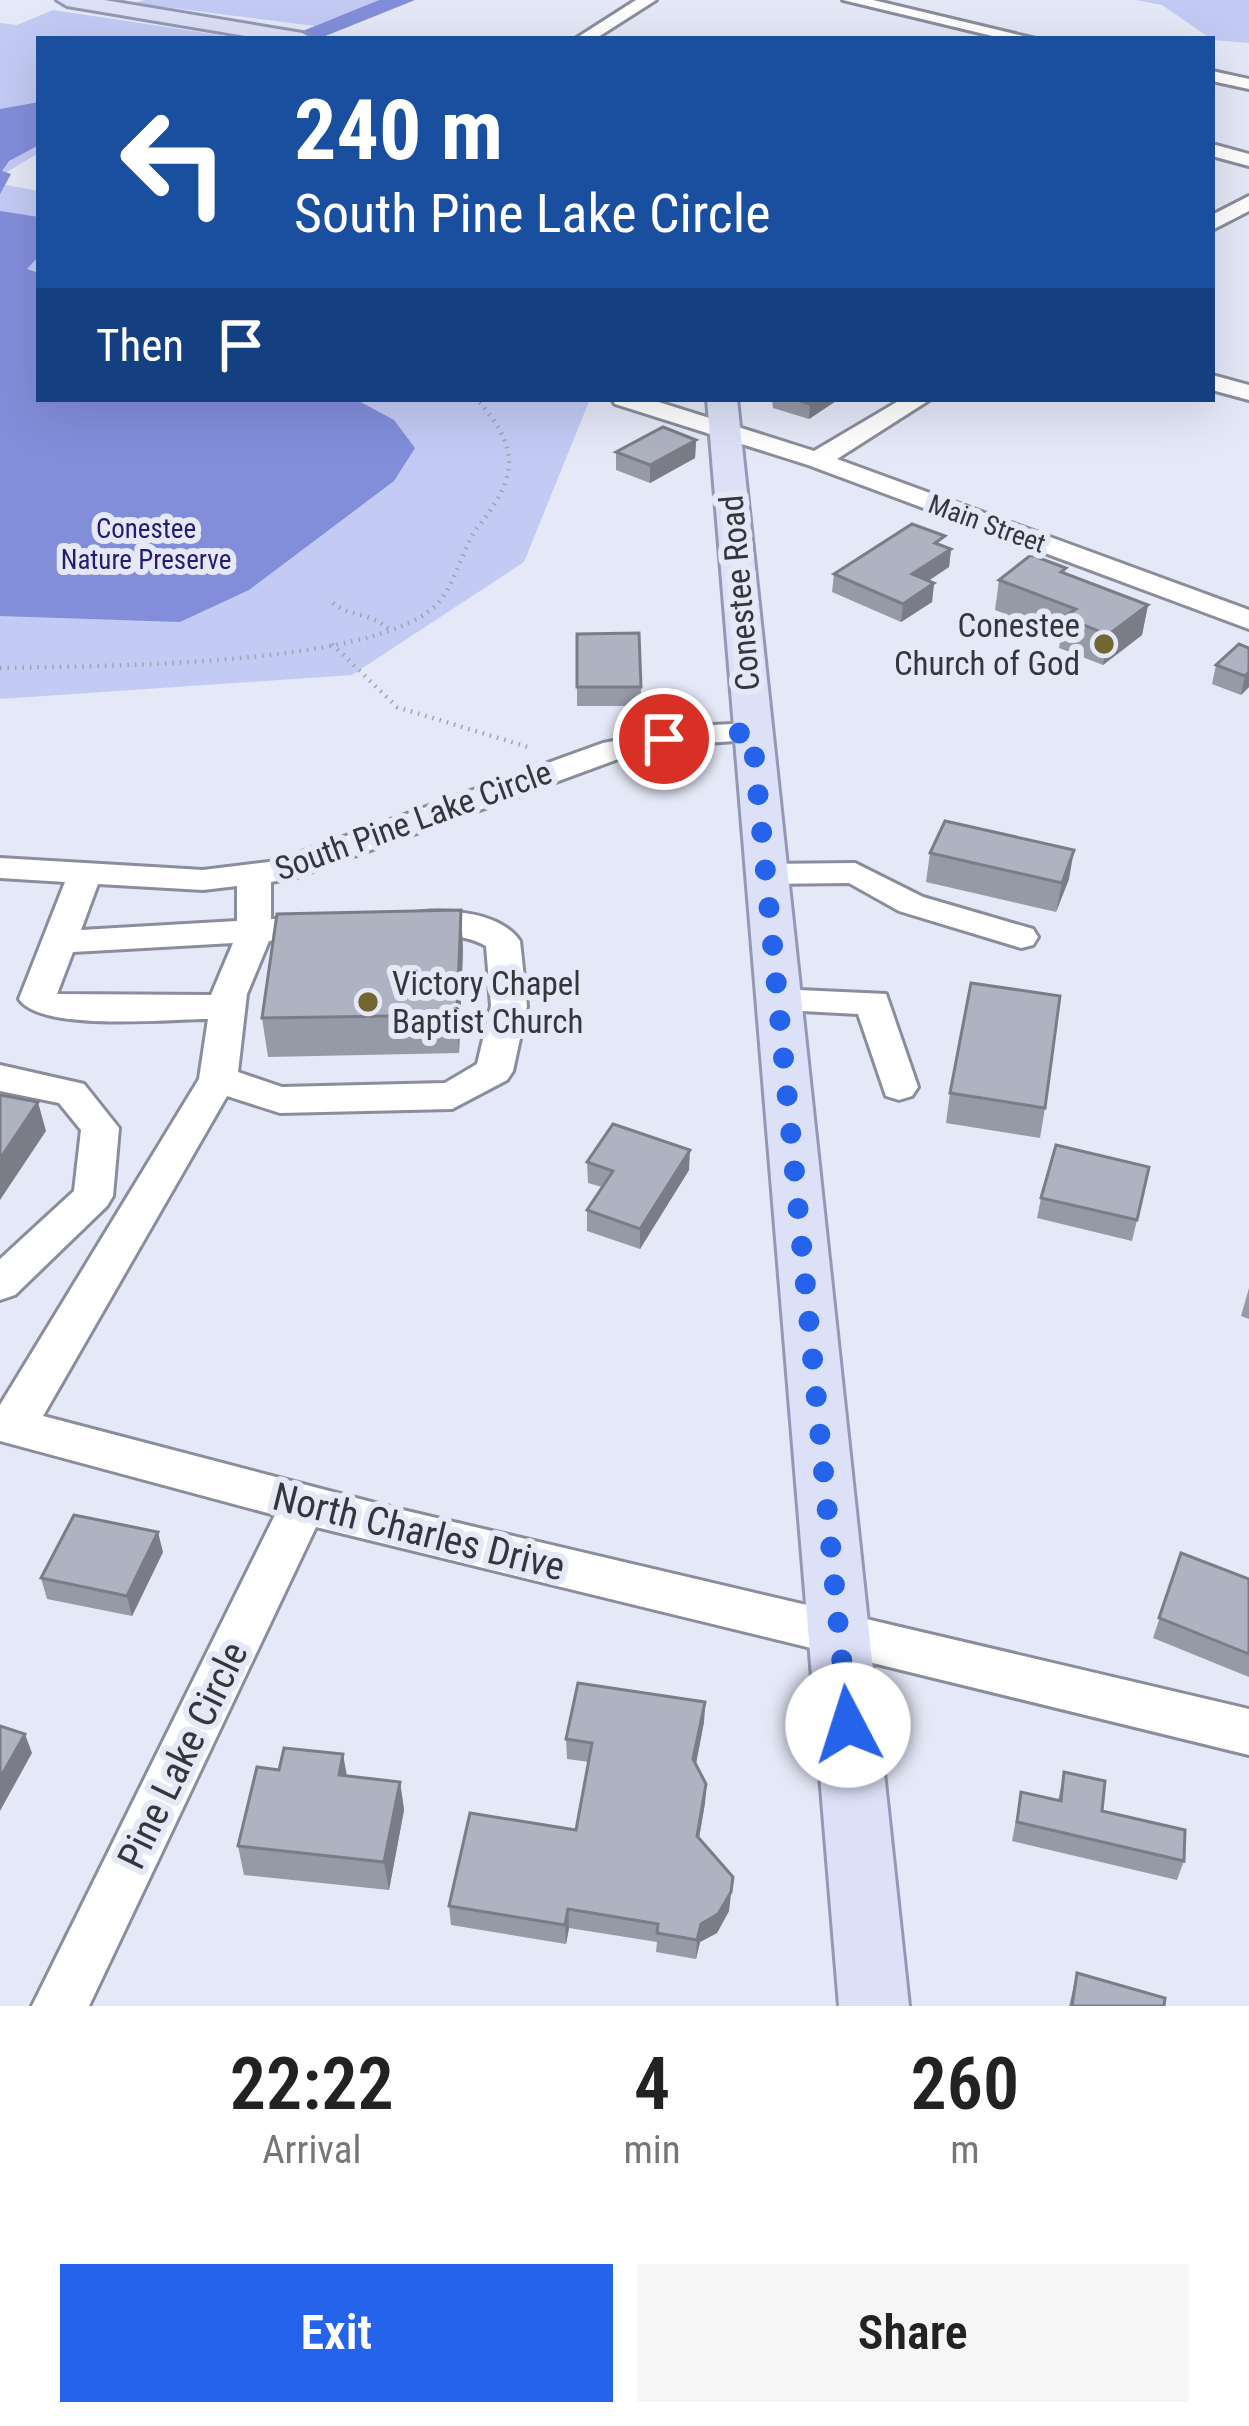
<!DOCTYPE html>
<style>
:root{--surface:#fff;--page:#f6f6f6;--text:#222;--muted:#767676;--accent:#2563eb}
body{margin:0;font-family:"Roboto Condensed",sans-serif;background:var(--page);color:var(--text);height:100vh;display:flex;flex-direction:column;font-size:45px;white-space:nowrap}
*{box-sizing:border-box;margin:0}
p{font-size:39px;color:var(--muted)}
.icon{flex:none;width:66px;height:66px;fill:none;stroke:currentColor;stroke-width:2;stroke-linecap:round;stroke-linejoin:round}
.map{position:relative;height:2006px;overflow:hidden}
.details{display:flex;flex-direction:column;background:var(--surface);flex:1}
.details>*{flex:none}
.banner{position:absolute;left:36px;top:36px;width:1179px;height:366px;border-radius:0px;box-shadow:0 12px 48px #0002;background:#1a4fa0;color:#fff;overflow:hidden}
.pin{position:absolute;display:grid;place-items:center;width:102px;height:102px;color:#fff;margin:-51px;border:6px solid #fff;border-radius:50%;box-shadow:0 3px 12px #0007}
.me{position:absolute;width:132px;margin:-66px;rotate:355deg;stroke-linejoin:round;filter:drop-shadow(0 0 9px #0008)}
.turn{display:flex;align-items:center;gap:42px;height:252px;padding:0 60px;font-size:54px}
.turn .icon{width:156px;height:156px;stroke-width:2.5}
.turn b{display:block;font-size:84px;line-height:102px}
.then{display:flex;align-items:center;height:114px;padding:0 60px;background:#0003;gap:24px;font-size:45px}
.eta{display:flex;justify-content:space-evenly;align-items:center;height:204px;text-align:center}
.eta b{font-size:72px;font-weight:600;line-height:84px}
.action{display:flex;gap:24px;margin-top:auto;padding:24px 60px}
.action a{flex:1;height:138px;border-radius:0px;background:var(--accent);color:#fff;font-size:48px;font-weight:600;line-height:138px;text-align:center}
.action a+a{background:var(--page);color:var(--text)}
.map>svg:first-child{display:block}
</style>
<div class="map">
<svg width="1249" height="2006" viewBox="0 0 1249 2006">
<rect width="100%" height="100%" fill="#e4e8f7"/>
<g fill="#c3caf4">
<polygon points="145,0 379,0 315,26 133,3"/>
<polygon points="1136,0 1249,0 1249,43 1213,40 1162,5"/>
<polygon points="53,10 246,39 39,39 39,153 0,176 0,23 17,25"/>
<polygon points="0,184 39,191 39,399 590,399 524,562 352,675 0,699"/>
</g>
<g fill="#838edb">
<polygon points="379,0 415,0 318,39 283,39"/>
<polygon points="39,102 39,145 9,161 2,171 11,174 0,194 0,109"/>
<polygon points="0,211 39,217 39,256 27,269 39,273 39,399 355,399 394,420 415,448 394,481 249,590 180,622 0,616"/>
</g>
<g fill="none" stroke-linecap="round" stroke-linejoin="round">
<g stroke="#8a8d9b" stroke-width="6">
<g id="minor">
<polygon points="636,0 656,0 595,39 575,39"/>
<polygon points="843,0 873,0 1036,39 1005,39"/>
<polygon points="1212,71 1249,79 1249,89 1212,81"/>
<polygon points="1212,144 1249,154 1249,166 1212,156"/>
<polygon points="1249,196 1249,211 1212,230 1212,215"/>
<polygon points="1212,375 1249,385 1249,400 1212,390"/>
<polygon points="612,399 649,399 814,451 902,399 931,399 837,459 1249,610 1249,629 808,465 615,404"/>
<path d="M 751,723 L 762,725 L 766,732 L 762,739 L 694,744 L 621,758 L 294,878 L 271,882 L 271,919 L 334,919 L 339,927 L 334,935 L 269,941 L 247,994 L 238,1072 L 282,1087 L 445,1083 L 477,1064 L 491,1006 L 486,946 C 458,930 430,939 401,932 L 396,924 L 401,916 C 435,907 498,909 520,941 L 527,1006 L 513,1071 L 507,1080 L 452,1109 L 280,1113 L 227,1096 L 43,1416 L 394,1508 L 1249,1709 L 1249,1755 L 316,1527 L 89,2006 L 32,2006 L 275,1515 L 0,1441 L 0,1405 L 199,1079 L 208,1019 C 168,1019 40,1032 19,999 L 65,882 L 0,878 L 0,858 L 203,870 L 277,861 L 603,743 L 694,726 ZM 98,884 L 203,890 L 237,886 L 237,921 L 81,930 ZM 233,943 L 211,995 L 57,994 L 73,952 Z"/>
<polygon points="855,863 923,897 1033,929 1038,937 1033,945 1021,948 899,911 849,883 765,884 753,881 748,874 753,867 765,864"/>
<polygon points="777,989 886,994 918,1087 912,1096 899,1100 886,1096 858,1014 764,1009 759,1001 764,993"/>
<polygon points="0,1065 84,1084 119,1128 113,1196 107,1206 15,1295 0,1300 0,1259 74,1191 81,1130 59,1103 0,1091"/>
</g>
</g>
<g stroke="#9398b4" stroke-width="6">
<g id="major">
<polygon points="57,0 104,0 302,33 313,39 264,39 67,6"/>
<polygon points="707,399 737,399 909,2006 839,2006"/>
</g>
</g>
<g stroke="#a0a3ae" stroke-width="4.5" stroke-dasharray="1.5 6" stroke-linecap="butt">
<path d="M 333,603 C 351,618 371,611 392,632"/>
<polyline points="332,644 397,707 531,748"/>
<path d="M 0,668 C 93,666 368,667 434,607 C 456,587 460,551 478,527 C 518,476 521,450 477,399"/>
</g>
<use href="#minor" fill="#fff" fill-rule="evenodd"/>
<use href="#major" fill="#dde1f8" fill-rule="evenodd"/>
</g>
<g fill="#9699a6">
<polygon points="772,399 839,399 809,419 773,408"/>
<polygon points="696,440 695,458 650,483 616,470 616,452"/>
<polygon points="944,546 951,549 949,567 928,581 934,583 932,602 901,622 832,592 834,574"/>
<polygon points="1065,574 1148,605 1142,635 1103,665 1059,648 1061,635 995,610 999,580"/>
<polygon points="577,634 641,687 641,706 577,706"/>
<polygon points="1239,644 1249,687 1241,695 1212,684 1216,665"/>
<polygon points="930,853 1069,879 1056,912 926,882"/>
<polygon points="463,948 459,1053 268,1057 262,1018"/>
<polygon points="950,1093 1045,1108 1040,1138 946,1123"/>
<polygon points="587,1162 689,1170 640,1249 587,1231 587,1210 602,1187 588,1183"/>
<polygon points="1041,1198 1137,1220 1132,1241 1037,1218"/>
<polygon points="1249,1288 1249,1319 1241,1316"/>
<polygon points="163,1552 132,1616 47,1599 41,1578"/>
<polygon points="1181,1553 1249,1579 1249,1677 1153,1638"/>
<polygon points="705,1702 704,1722 696,1763 706,1784 705,1803 699,1838 729,1911 717,1933 700,1942 696,1959 656,1952 657,1942 569,1928 566,1944 451,1925 449,1906 576,1830 589,1762 567,1759 566,1739"/>
<polygon points="1064,1772 1102,1811 1184,1861 1177,1880 1012,1841 1021,1792 1058,1801"/>
<polygon points="347,1776 400,1782 404,1810 389,1890 244,1875 238,1846"/>
<polygon points="1077,1973 1164,2006 1069,2006"/>
</g>
<g fill="#7a7d87">
<polygon points="817,399 839,399 809,419 810,404"/>
<polygon points="696,440 695,458 650,483 650,465"/>
<polygon points="951,549 949,567 910,593 912,574"/>
<polygon points="934,583 932,602 901,622 903,604"/>
<polygon points="1148,605 1142,635 1103,665 1108,635"/>
<polygon points="1249,672 1249,687 1241,695 1245,676"/>
<polygon points="1074,850 1069,879 1056,912 1062,883"/>
<polygon points="461,910 463,948 459,1053 457,1015"/>
<polygon points="38,1102 46,1131 0,1200 0,1159"/>
<polygon points="690,1150 689,1170 640,1249 640,1229"/>
<polygon points="158,1532 163,1552 132,1616 127,1596"/>
<polygon points="705,1702 704,1722 693,1779 693,1759"/>
<polygon points="25,1734 32,1753 0,1811 0,1778"/>
<polygon points="343,1754 348,1782 339,1775"/>
<polygon points="400,1782 404,1810 389,1890 384,1862"/>
<polygon points="706,1784 705,1803 696,1855 697,1836"/>
<polygon points="733,1877 729,1911 717,1933 700,1942 696,1959 697,1940 701,1924"/>
<polygon points="568,1909 569,1928 566,1944 565,1925"/>
</g>
<g fill="#afb2c1" stroke="#7a7d87" stroke-width="3">
<polygon points="795,399 817,399 810,404"/>
<polygon points="663,427 696,440 650,465 616,452"/>
<polygon points="912,524 945,536 935,543 951,549 912,574 934,583 903,604 834,574"/>
<polygon points="1031,555 1066,568 1061,572 1148,605 1108,635 1064,617 1076,609 999,580"/>
<polygon points="639,633 641,687 577,687 577,634"/>
<polygon points="1239,644 1249,648 1249,672 1245,676 1216,665"/>
<polygon points="945,821 1074,850 1062,883 930,853"/>
<polygon points="461,910 457,1015 262,1018 277,914"/>
<polygon points="971,983 1060,996 1045,1108 950,1093"/>
<polygon points="0,1095 38,1102 0,1159"/>
<polygon points="613,1124 690,1150 640,1229 587,1210 613,1171 587,1162"/>
<polygon points="1056,1145 1149,1167 1137,1220 1041,1198"/>
<polygon points="74,1515 158,1532 127,1596 41,1578"/>
<polygon points="1181,1553 1249,1579 1249,1654 1159,1618"/>
<polygon points="578,1683 705,1702 693,1759 706,1784 697,1836 733,1877 731,1892 718,1914 701,1924 697,1940 657,1933 658,1924 568,1909 565,1925 449,1906 470,1813 576,1830 592,1743 566,1739"/>
<polygon points="0,1726 25,1734 0,1778"/>
<polygon points="284,1748 343,1754 339,1775 400,1782 384,1862 238,1846 257,1767 279,1770"/>
<polygon points="1064,1772 1105,1781 1102,1811 1185,1830 1184,1861 1017,1822 1021,1792 1061,1801"/>
<polygon points="1077,1973 1165,1998 1164,2006 1072,2006"/>
</g>
<g fill="none" stroke-linecap="round" stroke-linejoin="round">
<polyline stroke="#2563eb" stroke-width="21" stroke-dasharray="0 37.8" points="664,739 752,732 848,1725"/>
</g>
<g fill="#726633" stroke="#e4e8f7" stroke-width="4.5">
<circle cx="1104" cy="644" r="12"/>
<circle cx="368" cy="1002" r="12"/>
</g>
<g text-anchor="middle" stroke-width="12" stroke-linejoin="round" paint-order="stroke">
<g font-size="27" fill="#35363c" stroke="#e4e8f7">
<text transform="translate(987 524) rotate(20)" y="9">Main Street</text>
</g>
<g font-size="27" fill="#231c75" stroke="#e4e8f7">
<text x="146" y="538">Conestee<tspan x="146" dy="31">Nature Preserve</tspan></text>
</g>
<g font-size="33" fill="#35363c" stroke="#e4e8f7">
<text transform="translate(739 593) rotate(-95)" y="12">Conestee Road</text>
<text transform="translate(413 820) rotate(-20)" y="12">South Pine Lake Circle</text>
</g>
<g font-size="33" fill="#35363c" stroke="#e4e8f7" text-anchor="end">
<text x="1080" y="637">Conestee<tspan x="1080" dy="38">Church of God</tspan></text>
<text x="392" y="995" text-anchor="start">Victory Chapel<tspan x="392" dy="38">Baptist Church</tspan></text>
</g>
<g font-size="39" fill="#35363c" stroke="#e4e8f7">
<text transform="translate(419 1531) rotate(14)" y="14">North Charles Drive</text>
<text transform="translate(182 1755) rotate(-64)" y="14">Pine Lake Circle</text>
</g>
</g>
</svg>
<div class="pin" style="left:664px;top:739px;background:#d93025"><svg class="icon" aria-label="arrive" viewBox="0 0 24 24"><path d="M6 21V4h12l-3 4 3 4H6"/></svg></div>
<svg class="me" style="left:848px;top:1725px" viewBox="-20 -20 40 40"><circle r="19" fill="#fff"/><path d="M0-13L10 11 0 6-10 11z" fill="#2563eb"/></svg>
<div class="banner">
<div class="turn"><svg class="icon" aria-label="left" viewBox="0 0 24 24"><path d="M17 20v-9H6M10 6l-5 5 5 5"/></svg><div><b>240 m</b>South Pine Lake Circle</div></div>
<div class="then">Then<svg class="icon" aria-label="arrive" viewBox="0 0 24 24"><path d="M6 21V4h12l-3 4 3 4H6"/></svg></div>
</div>
</div>
<section class="details">
<div class="eta">
<div><b>22:22</b><p>Arrival</p></div>
<div><b>4</b><p>min</p></div>
<div><b>260</b><p>m</p></div>
</div>
<div class="action"><a>Exit</a><a>Share</a></div>
</section>
